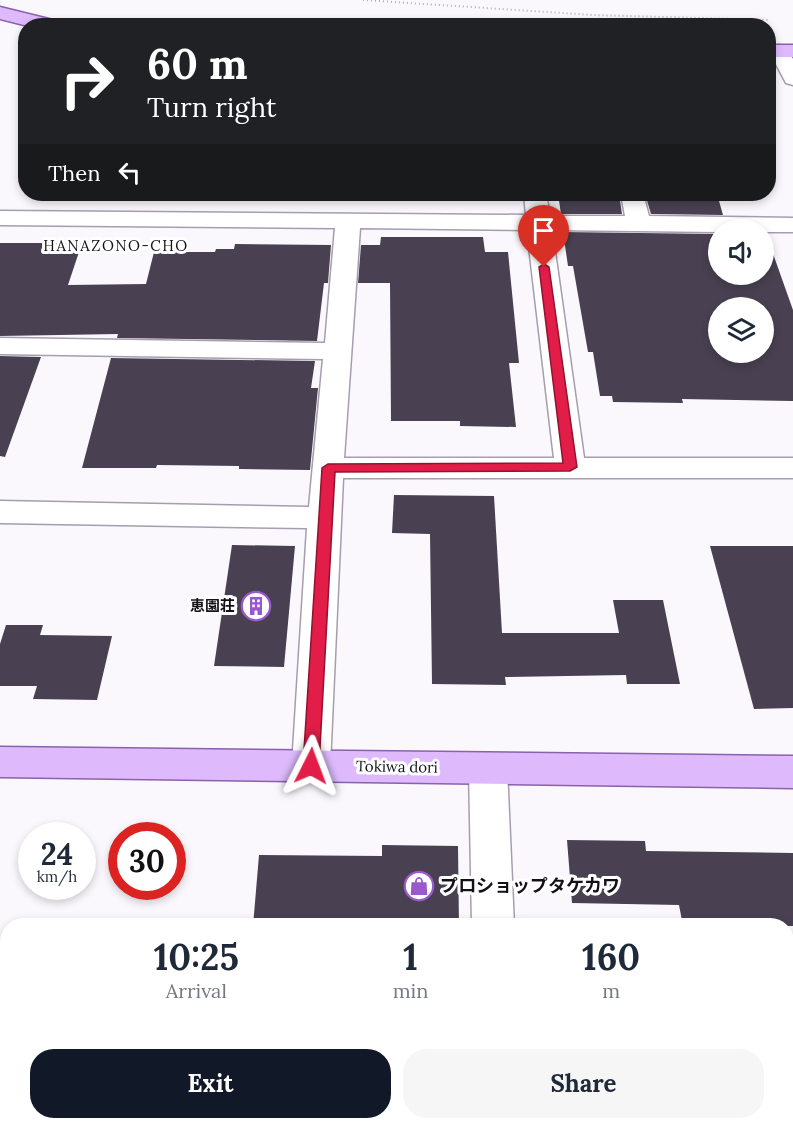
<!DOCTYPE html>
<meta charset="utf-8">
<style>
:root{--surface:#fff;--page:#f6f6f7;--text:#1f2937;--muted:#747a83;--accent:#111827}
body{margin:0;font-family:Lora,"Noto Sans JP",serif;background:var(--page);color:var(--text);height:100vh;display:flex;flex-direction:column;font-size:22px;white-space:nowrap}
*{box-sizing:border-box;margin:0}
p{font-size:20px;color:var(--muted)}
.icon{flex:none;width:33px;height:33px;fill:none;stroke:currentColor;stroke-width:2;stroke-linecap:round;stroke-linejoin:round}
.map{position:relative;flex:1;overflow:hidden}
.drawer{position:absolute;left:0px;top:918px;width:794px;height:212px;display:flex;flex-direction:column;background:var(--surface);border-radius:24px 24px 0 0;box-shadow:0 3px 9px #0003}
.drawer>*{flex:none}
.top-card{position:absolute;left:18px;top:18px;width:758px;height:183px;border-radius:24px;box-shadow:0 3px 9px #0003;background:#202124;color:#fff;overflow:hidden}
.tools{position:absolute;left:708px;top:219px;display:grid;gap:12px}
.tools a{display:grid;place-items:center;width:66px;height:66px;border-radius:50%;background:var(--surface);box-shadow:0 3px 9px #0003;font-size:30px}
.speed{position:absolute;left:18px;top:822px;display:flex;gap:12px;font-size:30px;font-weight:700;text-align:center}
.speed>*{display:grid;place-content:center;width:78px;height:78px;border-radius:50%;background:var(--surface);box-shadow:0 3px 9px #0003;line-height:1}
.speed small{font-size:15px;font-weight:400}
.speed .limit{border:9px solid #d22;background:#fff;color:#111}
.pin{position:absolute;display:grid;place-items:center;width:51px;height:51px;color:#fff;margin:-62px -26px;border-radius:50% 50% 50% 0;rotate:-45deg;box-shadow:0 0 6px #0007}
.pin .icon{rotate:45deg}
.me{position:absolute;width:66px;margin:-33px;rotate:3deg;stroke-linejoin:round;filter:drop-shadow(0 0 4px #0008)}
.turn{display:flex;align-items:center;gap:21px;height:126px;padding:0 30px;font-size:27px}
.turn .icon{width:78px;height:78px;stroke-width:2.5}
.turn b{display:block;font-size:42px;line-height:51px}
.then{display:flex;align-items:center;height:57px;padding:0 30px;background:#0003;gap:12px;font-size:22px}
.eta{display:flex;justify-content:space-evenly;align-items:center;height:102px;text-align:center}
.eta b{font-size:36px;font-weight:800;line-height:42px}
.cta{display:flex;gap:12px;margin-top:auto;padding:12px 30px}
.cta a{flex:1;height:69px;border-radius:24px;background:var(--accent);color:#fff;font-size:24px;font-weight:800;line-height:69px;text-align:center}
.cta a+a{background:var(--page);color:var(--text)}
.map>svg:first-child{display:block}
</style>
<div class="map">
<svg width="793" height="1129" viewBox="0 0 793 1129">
<rect width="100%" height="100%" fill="#faf8fc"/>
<g fill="#494151" fill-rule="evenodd">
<polygon points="558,194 619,194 622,214 561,214"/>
<polygon points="645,194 717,194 723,215 651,214"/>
<path d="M 563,232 L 718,234 L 718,274 L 764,274 L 764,248 L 771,248 L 793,310 L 793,401 L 682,399 L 683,403 L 613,402 L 612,396 L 600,396 L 593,352 L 588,352 L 573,266 L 568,266 ZM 718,308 L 764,308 L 764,352 L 718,352 Z"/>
<polygon points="381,237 483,237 485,252 508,252 519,363 509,363 516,427 460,426 460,421 391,421 390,283 358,283 361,245 380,245"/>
<polygon points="0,243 82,243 68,285 146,284 154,252 215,252 216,249 234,249 235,244 331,245 328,283 324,283 317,341 117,338 118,334 0,336"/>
<polygon points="0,356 41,357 5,457 0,456"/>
<polygon points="111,358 315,361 311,388 318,388 310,470 239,469 239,466 157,465 156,468 82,468"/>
<polygon points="394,495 494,496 502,633 619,633 613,600 663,600 680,684 627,684 626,675 505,677 506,685 432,684 430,534 392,533"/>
<polygon points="232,545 295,546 284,667 214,666"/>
<polygon points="710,546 793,546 793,708 754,709"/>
<polygon points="6,625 43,625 40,635 112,636 97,700 33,699 37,686 0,686 0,644"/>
<polygon points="567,840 645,841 646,851 793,853 793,926 683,926 679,905 572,903"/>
<polygon points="382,845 458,846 459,926 253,926 259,855 382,856"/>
</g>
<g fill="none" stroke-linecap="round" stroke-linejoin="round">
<g stroke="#a69daf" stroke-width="3">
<g id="minor">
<polygon points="779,45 786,47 793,59 793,85 786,83 769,51 772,47"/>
<path d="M 524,194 L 546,194 L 550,216 L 625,216 L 621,194 L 643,194 L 649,216 L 793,218 L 793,232 L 764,232 L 764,230 L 718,230 L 718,232 L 552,230 L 584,458 L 793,458 L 793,478 L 343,478 L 330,766 L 325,777 L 311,781 L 297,777 L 292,766 L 307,528 L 0,523 L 0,501 L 309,507 L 323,359 L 0,354 L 0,338 L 325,343 L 335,228 L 0,225 L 0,211 L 526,215 ZM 360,228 L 527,230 L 554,458 L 344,458 Z"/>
<polygon points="488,753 502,757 507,768 514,926 472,926 469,768 474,757"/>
<rect x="477" y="1122" width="48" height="7"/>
</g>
</g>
<g stroke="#8961ac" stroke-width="3">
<g id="major">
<polygon points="0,7 61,22 63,26 28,26 0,19"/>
<rect x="768" y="45" width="25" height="12"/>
<polygon points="0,747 793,756 793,788 0,777"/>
</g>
</g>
<polyline stroke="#b1afb4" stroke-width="2" stroke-dasharray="1 3" stroke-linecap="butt" points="363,0 593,15 770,20"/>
<use href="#minor" fill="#fff" fill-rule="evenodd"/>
<use href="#major" fill="#debafd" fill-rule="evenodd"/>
</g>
<polygon fill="#e11d48" stroke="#92132f" stroke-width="1.5" points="544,264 549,267 577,467 570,471 335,472 319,766 317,770 311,772 306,770 303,766 322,468 328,464 563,463 539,267"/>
<defs>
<g id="building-ring" transform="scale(1.5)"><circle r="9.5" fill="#fff" stroke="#9a58ce" stroke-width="1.5"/><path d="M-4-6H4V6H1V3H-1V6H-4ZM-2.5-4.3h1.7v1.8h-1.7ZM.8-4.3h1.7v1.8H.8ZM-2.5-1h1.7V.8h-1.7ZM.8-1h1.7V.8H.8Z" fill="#9a58ce"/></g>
<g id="shop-ring" transform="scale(1.5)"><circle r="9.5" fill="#fff" stroke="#9a58ce" stroke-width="1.5"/><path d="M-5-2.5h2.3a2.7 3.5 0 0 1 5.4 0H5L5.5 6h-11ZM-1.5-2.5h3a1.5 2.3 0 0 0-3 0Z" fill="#9a58ce"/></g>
</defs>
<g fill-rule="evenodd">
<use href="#building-ring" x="256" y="606"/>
<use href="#shop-ring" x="419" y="886"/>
</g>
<g text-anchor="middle" stroke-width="6" stroke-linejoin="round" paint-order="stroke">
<g font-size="15" letter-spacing="1.5" fill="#131017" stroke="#fff">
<text x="116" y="251">HANAZONO-CHO</text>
</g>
<g font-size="15" font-weight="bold" fill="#131017" stroke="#fff" text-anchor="end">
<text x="235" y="611">恵園荘</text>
</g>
<g font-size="15" fill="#131017" stroke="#fff">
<text transform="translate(397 767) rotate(1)" y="5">Tokiwa dori</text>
</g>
<g font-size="18" font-weight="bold" fill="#131017" stroke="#fff" text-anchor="start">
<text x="440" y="892">プロショップタケカワ</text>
</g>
</g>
</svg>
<div class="tools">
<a><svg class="icon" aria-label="sound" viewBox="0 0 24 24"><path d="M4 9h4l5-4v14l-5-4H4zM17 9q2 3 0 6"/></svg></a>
<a><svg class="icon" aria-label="layers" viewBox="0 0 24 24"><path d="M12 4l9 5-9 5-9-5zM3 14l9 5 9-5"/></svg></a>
</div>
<div class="speed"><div>24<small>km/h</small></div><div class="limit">30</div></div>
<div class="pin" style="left:544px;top:267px;background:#d93025"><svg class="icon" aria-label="arrive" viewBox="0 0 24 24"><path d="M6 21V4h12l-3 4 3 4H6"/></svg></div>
<svg class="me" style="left:311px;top:766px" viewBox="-20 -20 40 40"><path d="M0-17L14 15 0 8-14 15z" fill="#e11d48" stroke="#fff" stroke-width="4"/></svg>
<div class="top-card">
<div class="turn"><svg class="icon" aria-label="right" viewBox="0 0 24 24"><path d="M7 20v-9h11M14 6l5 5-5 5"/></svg><div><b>60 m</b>Turn right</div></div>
<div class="then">Then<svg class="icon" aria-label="left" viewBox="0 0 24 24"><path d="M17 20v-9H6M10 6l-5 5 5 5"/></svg></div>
</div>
<section class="drawer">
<div class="eta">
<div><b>10:25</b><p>Arrival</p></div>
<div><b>1</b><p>min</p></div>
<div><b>160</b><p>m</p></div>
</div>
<div class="cta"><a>Exit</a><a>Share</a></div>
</section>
</div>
